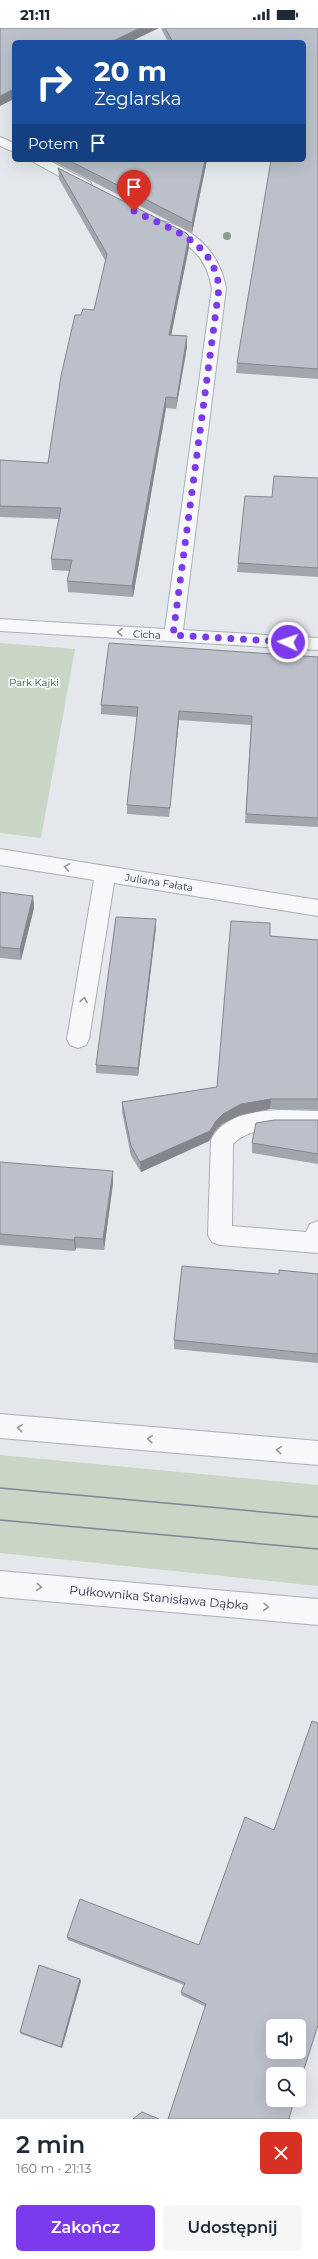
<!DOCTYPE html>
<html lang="pl">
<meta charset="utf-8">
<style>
:root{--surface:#fff;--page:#f6f6f7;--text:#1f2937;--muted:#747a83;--accent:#7c3aed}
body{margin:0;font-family:Montserrat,sans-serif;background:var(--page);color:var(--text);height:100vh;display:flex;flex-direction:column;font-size:15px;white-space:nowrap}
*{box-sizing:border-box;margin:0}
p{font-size:13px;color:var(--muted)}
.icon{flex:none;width:22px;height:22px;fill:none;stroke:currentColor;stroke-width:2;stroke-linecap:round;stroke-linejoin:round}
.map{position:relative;height:2091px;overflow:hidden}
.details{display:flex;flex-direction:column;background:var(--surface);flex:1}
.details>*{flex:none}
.banner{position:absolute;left:12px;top:12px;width:294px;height:122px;border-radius:6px;box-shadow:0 4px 16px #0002;background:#1a4fa0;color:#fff;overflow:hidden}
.buttons{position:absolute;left:266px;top:1991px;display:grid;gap:8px}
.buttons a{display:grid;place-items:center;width:40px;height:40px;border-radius:6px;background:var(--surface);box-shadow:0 4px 16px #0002;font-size:20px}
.pin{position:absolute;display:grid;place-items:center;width:34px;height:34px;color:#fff;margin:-41px -17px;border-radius:50% 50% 50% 0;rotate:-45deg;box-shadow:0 0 4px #0007}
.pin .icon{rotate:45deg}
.me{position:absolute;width:44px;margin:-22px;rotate:273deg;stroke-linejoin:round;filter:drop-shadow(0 0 3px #0008)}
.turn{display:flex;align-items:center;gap:14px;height:84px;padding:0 16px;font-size:18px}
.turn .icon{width:52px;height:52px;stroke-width:2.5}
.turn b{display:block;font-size:28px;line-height:34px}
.then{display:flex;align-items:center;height:38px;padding:0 16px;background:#0003;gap:8px;font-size:15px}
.round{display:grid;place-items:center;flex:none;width:42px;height:42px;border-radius:6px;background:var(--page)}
.overview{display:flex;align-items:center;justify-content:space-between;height:68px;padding:0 16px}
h1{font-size:24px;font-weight:600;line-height:30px}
.button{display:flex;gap:8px;margin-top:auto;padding:8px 16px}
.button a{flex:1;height:46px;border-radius:6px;background:var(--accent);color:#fff;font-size:16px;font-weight:600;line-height:46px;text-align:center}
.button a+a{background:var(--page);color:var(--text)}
.status{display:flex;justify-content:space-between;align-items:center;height:28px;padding:0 20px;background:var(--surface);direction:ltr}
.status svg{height:11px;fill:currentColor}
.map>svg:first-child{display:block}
</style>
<div class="status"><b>21:11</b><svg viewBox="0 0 49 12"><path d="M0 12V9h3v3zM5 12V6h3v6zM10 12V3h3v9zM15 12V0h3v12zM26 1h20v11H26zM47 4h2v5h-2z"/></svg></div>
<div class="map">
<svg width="318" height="2091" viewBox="0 0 318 2091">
<rect width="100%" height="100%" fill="#e4e7ec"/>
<g fill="#c9d6c5">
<polygon points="0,615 75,621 41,810 0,805"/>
<polygon points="0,1427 318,1457 318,1558 0,1525"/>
</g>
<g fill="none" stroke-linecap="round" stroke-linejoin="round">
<g stroke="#a9aeb7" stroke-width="2">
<g id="minor">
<polygon points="0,109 14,115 14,124 0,118"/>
<polygon points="30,132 48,132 90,154 92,157 90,160 80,160"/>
<path d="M 162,193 C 196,201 220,226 226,260 L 183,602 L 318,610 L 318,622 L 0,603 L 0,591 L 165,601 L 212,260 C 205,224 187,215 157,200 L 155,197 L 157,194 Z"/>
<polygon points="0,821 318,872 318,888 114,855 89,1011 86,1017 78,1020 70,1017 67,1011 94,852 0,837"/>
<path d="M 280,1082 L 318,1083 L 318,1101 C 291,1102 254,1095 233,1116 L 232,1198 L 306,1204 L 310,1196 L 318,1193 L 318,1225 L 220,1217 L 212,1214 L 208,1207 L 211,1112 C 223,1087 255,1083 280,1082 Z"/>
<polygon points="0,1386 318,1413 318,1437 0,1410"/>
<polygon points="0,1543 318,1571 318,1597 0,1569"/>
</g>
</g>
<use href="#minor" fill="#f7f8fa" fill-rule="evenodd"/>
<g stroke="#7d8696" stroke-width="1.5">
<polyline points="0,1460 318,1489"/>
<polyline points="0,1492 318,1521"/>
</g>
</g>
<circle fill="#899d89" cx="227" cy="208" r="4"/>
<g fill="#a1a5ae">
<polygon points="161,0 318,0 318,351 236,345 237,335 304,14 168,14"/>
<polygon points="51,132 207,132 192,205"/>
<polygon points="58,140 189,219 171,307 187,308 187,319 176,381 166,380 133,569 68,564 67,553 70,543 52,542 51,531 59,491 0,489 0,432 48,435 81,287 94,282 106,234 59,151"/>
<polygon points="318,450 318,549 237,544 238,535 272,469"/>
<polygon points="318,629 318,799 245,795 251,697 179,692 169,789 127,786 127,777 137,689 101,686 101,677"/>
<polygon points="0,864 33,868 34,880 21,932 0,930"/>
<polygon points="156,899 138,1048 96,1045 96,1037"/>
<polygon points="270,908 318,912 318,1082 270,1081 240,1087 222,1096 215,1103 209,1113 141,1144 131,1128 122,1084 122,1074 217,1059"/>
<polygon points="318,1092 318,1136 252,1125 252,1115"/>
<polygon points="0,1134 113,1155 104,1222 76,1220 75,1223 0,1217"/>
<polygon points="279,1242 318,1246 318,1335 174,1321 174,1312 279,1246"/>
<polygon points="318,1695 206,1979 181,1967 184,1957 68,1912 67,1909 199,1917 274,1802"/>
<polygon points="81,1953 62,2020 21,2006 20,2004"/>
</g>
<g fill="#83868d">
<polygon points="140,0 159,0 130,14 111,14"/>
<polygon points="14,61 14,71 0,78 0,68"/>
<polygon points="205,132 207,132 192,205 192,195"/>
<polygon points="189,208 189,219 169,318 169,307"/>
<polygon points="187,308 187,319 176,381 177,370"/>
<polygon points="166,369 166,380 133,569 132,558"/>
<polygon points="179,683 179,692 169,789 170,780"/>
<polygon points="33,868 34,880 21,932 20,921"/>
<polygon points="156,891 156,899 138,1048 138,1040"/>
<polygon points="271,1071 270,1081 240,1087 222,1096 215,1103 209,1113 141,1144 140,1134 216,1093 223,1086 241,1076"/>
<polygon points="113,1143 113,1155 104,1222 103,1211"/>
<polygon points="75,1209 76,1220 75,1223 74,1212"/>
<polygon points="80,1951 81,1953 62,2020 61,2019"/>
</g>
<g fill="#bbc0ca" stroke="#83868d" fill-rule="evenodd">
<polygon points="2,0 140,0 111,14 14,14 14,61 0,68 0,1"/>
<polygon points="165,0 318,0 318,341 237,335 271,132 304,132 304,14 173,14"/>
<polygon points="68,132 205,132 192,195"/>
<polygon points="58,140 186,205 189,208 169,307 187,308 177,370 166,369 132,558 67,553 72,532 51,531 61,480 0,478 0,432 48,435 61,348 75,287 81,287 83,281 94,282 107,226"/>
<polygon points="274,448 318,450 318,540 238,535 245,468 272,469"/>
<polygon points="109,615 318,629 318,790 246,786 252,688 179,683 170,780 127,777 138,679 101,677"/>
<polygon points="0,864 33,868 20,921 0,919"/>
<polygon points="116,889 156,891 138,1040 96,1037"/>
<polygon points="231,893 270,895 270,908 318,912 318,1071 271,1071 241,1076 223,1086 216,1093 210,1103 140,1134 131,1118 122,1074 217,1059"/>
<polygon points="274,1092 318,1092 318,1126 252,1115 256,1095"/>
<polygon points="0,1134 113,1143 103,1211 75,1209 74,1212 0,1206"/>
<polygon points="182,1238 279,1246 279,1242 318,1246 318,1326 174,1312"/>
<path d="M 312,1693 L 318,1695 L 318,1997 L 299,2057 L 299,2046 L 273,2046 L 273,2072 L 294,2072 L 289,2091 L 168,2091 L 206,1976 L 181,1964 L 185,1955 L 67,1909 L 80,1871 L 199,1917 L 245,1789 L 274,1802 ZM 273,1998 L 299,1998 L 299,2024 L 273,2024 Z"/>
<polygon points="39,1937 80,1951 61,2019 20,2004"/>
<polygon points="142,2084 159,2091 133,2091"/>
</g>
<defs><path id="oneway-chevron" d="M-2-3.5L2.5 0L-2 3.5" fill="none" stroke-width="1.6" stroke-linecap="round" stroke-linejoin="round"/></defs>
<g stroke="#9196a0">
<use href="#oneway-chevron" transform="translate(120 604) rotate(-177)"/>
<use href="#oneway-chevron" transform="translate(67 839) rotate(-172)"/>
<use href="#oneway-chevron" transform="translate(84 972) rotate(-81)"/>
<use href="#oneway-chevron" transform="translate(20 1400) rotate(-175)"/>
<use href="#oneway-chevron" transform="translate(150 1411) rotate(-175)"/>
<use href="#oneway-chevron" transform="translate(279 1422) rotate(-175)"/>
<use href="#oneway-chevron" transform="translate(39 1559) rotate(5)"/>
<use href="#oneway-chevron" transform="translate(266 1579) rotate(5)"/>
</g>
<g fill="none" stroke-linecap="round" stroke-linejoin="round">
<path stroke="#7c3aed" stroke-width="7" stroke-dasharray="0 12.6" d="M 134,183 C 171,202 214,212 219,260 L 173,607 L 288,614"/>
</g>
<g text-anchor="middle" stroke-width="4" stroke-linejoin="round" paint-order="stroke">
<g font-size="10" fill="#2b3445" stroke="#f4f6f9">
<text transform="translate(147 606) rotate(3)" y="4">Cicha</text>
<text transform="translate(159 854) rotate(9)" y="4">Juliana Fałata</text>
</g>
<g font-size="10" fill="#3f6138" stroke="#f4f6f9">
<text x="34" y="658">Park Kajki</text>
</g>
<g font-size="12" fill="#2b3445" stroke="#f4f6f9">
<text transform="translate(159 1570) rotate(5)" y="4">Pułkownika Stanisława Dąbka</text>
</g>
</g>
</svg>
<div class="buttons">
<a><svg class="icon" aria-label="sound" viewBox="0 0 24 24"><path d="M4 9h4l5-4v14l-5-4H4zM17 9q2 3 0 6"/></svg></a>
<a><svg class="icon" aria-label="search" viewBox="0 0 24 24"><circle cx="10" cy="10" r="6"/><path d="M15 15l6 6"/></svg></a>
</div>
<div class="pin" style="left:134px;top:183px;background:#d93025"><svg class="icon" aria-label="arrive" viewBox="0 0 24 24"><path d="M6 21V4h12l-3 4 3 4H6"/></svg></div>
<svg class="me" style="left:288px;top:614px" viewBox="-20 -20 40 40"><circle r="17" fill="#7c3aed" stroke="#fff" stroke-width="3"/><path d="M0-11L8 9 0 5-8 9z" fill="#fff"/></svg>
<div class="banner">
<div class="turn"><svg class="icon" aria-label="right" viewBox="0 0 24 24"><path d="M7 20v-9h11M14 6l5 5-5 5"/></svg><div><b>20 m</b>Żeglarska</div></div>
<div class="then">Potem<svg class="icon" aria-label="arrive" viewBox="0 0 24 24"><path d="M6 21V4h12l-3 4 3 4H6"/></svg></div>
</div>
</div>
<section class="details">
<div class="overview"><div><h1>2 min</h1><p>160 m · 21:13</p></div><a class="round" style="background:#d93025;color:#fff"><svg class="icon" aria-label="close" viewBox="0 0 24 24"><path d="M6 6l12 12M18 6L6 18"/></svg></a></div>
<div class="button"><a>Zakończ</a><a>Udostępnij</a></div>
</section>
